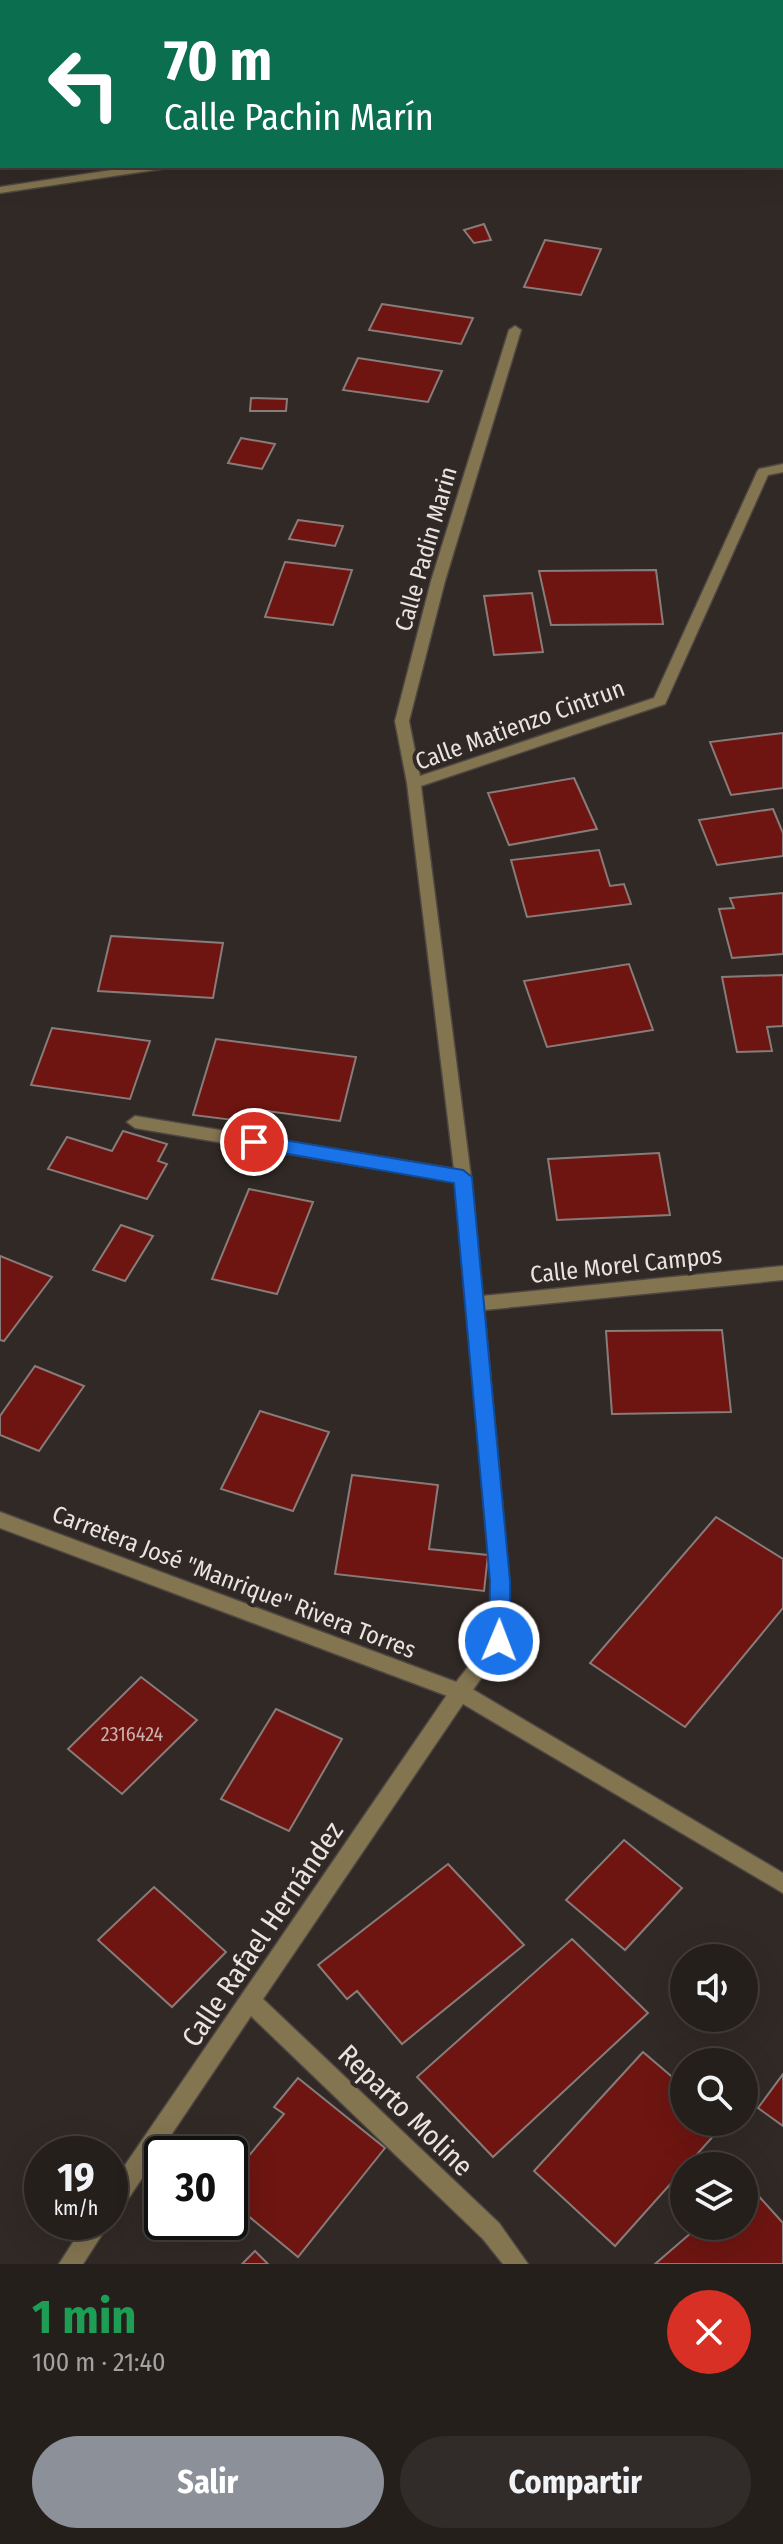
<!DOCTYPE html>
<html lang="es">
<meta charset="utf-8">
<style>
:root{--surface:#251f1c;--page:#312c29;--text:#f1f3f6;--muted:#a3a2a3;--line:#423d3b;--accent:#8c9099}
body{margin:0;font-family:"Fira Sans Condensed",sans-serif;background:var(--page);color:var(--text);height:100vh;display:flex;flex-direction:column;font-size:30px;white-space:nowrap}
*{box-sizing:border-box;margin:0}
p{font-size:26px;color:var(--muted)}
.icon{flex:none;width:44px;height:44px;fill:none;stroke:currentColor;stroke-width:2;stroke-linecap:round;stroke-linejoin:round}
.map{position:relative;height:2264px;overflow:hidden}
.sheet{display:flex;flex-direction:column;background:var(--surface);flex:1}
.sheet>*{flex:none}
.guide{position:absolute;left:0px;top:0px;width:784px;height:168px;box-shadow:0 8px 32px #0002,0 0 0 2px var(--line);background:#0b6e4f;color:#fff;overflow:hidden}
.tools{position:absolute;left:670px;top:1944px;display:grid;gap:16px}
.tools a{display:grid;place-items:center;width:88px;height:88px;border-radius:50%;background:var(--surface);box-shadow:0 8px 32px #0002,0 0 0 2px var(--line);font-size:40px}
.speed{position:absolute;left:24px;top:2136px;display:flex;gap:16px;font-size:40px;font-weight:700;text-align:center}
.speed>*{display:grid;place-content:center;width:104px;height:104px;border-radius:50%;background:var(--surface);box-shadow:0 8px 32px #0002,0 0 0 2px var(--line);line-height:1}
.speed small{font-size:20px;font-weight:400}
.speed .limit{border:4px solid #111;border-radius:12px;background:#fff;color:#111}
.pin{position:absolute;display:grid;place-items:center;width:68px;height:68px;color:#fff;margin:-34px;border:4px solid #fff;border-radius:50%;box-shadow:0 2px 8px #0007}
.me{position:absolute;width:88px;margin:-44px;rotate:1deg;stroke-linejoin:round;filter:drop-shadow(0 0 6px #0008)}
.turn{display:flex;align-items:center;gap:28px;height:168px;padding:0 32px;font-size:36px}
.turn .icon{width:104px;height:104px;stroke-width:2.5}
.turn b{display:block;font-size:56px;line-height:68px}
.round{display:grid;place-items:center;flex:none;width:84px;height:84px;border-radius:42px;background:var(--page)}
.overview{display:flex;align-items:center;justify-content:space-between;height:136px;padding:0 32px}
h1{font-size:48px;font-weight:700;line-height:60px;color:#1e9e55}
.primary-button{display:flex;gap:16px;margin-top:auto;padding:16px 32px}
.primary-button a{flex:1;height:92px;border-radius:48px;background:var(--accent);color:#fff;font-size:32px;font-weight:700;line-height:92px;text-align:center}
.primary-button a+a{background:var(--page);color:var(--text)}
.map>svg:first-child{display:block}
</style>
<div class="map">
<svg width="783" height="2264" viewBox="0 0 783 2264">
<rect width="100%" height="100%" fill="#312925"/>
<g fill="#6e1511" stroke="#877c7a" stroke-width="2">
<polygon points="484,224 491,240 474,243 464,230"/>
<polygon points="545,240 601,249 581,295 524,287"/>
<polygon points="382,304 473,318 461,344 369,330"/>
<polygon points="358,358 442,371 428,402 343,390"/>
<polygon points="251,398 287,399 286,411 250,411"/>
<polygon points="241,438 275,444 262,469 228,463"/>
<polygon points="298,520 343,526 335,546 289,539"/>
<polygon points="285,562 352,570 333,625 265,617"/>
<polygon points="656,570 663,624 551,625 539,571"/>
<polygon points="532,593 543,652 494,655 484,596"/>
<polygon points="783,733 783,788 731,795 710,742"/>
<polygon points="574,778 597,829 509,845 488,793"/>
<polygon points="773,809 783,833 783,856 717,865 699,820"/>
<polygon points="599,850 610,886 624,884 631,904 527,917 511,860"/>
<polygon points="783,893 783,954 732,958 719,909 734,908 730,898"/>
<polygon points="111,936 223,943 213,998 98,991"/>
<polygon points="629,964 653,1030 547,1047 524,981"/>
<polygon points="783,975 783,1026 767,1027 772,1051 737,1052 722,977"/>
<polygon points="52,1028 150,1041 130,1099 31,1085"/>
<polygon points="216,1039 356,1057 340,1121 253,1109 249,1122 193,1115"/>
<polygon points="123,1131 167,1144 158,1161 167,1164 147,1199 48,1169 67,1137 112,1151"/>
<polygon points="659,1153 670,1215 557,1220 548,1159"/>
<polygon points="249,1189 313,1202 277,1294 212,1279"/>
<polygon points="121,1225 153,1236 125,1281 93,1270"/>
<polygon points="0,1256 52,1277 4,1341 0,1340"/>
<polygon points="722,1330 731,1412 612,1414 606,1331"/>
<polygon points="35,1366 84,1386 39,1451 0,1435 0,1416"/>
<polygon points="260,1411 329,1432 293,1511 221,1489"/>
<polygon points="352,1475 438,1485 429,1549 488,1555 484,1591 335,1574"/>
<polygon points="716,1517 783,1559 783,1608 685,1727 590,1663"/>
<polygon points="141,1677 197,1720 122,1794 68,1749"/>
<polygon points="276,1709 342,1739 289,1831 221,1799"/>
<polygon points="624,1840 682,1888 625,1950 566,1900"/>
<polygon points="448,1864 524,1945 402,2044 357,1991 347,1999 318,1965"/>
<polygon points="154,1887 226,1952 172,2007 98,1940"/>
<polygon points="572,1939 648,2013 493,2157 417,2077"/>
<polygon points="643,2052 684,2087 684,2122 725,2123 615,2246 534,2171"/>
<polygon points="783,2074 783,2126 758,2108"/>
<polygon points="298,2078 385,2148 298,2257 230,2201 230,2178 284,2114 274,2107"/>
<polygon points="747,2183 783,2223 783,2264 655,2264 699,2226 744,2226 744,2186"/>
<polygon points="255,2251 268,2264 242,2264"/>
</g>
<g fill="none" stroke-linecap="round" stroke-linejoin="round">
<g stroke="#4e4743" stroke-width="3">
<g id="minor">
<polygon points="87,0 98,0 99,2 88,2"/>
<polygon points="424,0 434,0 435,2 425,2"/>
<polygon points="649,0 659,0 660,2 650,2"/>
<polygon points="515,326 521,330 445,581 409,721 420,776 654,698 757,472 759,469 783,464 783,472 768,475 665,704 421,786 471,1177 482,1296 783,1266 783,1280 484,1310 509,1581 508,1641 467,1698 263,1999 499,2223 528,2264 503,2264 483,2239 251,2016 118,2214 110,2217 110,2187 453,1686 490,1639 491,1581 455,1182 135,1128 127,1122 135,1116 454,1169 407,783 395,721 431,581 509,330"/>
<polygon points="86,2222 110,2222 83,2264 59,2264"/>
</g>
</g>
<g stroke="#4e4743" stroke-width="3">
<g id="tertiary">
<rect x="782" y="91" width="1" height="6"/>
<polygon points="138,166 167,166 161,169 0,193 0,187"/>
<polygon points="0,1512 467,1686 783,1873 783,1893 453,1698 0,1528"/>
</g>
</g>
<use href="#minor" fill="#847551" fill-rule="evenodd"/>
<use href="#tertiary" fill="#847551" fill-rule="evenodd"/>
</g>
<polygon fill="#1a73e8" stroke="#114b97" stroke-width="2" points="254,1135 463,1170 472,1177 510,1581 510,1641 507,1647 499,1650 492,1647 489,1641 490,1581 454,1183 248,1147 245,1142 248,1137"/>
<g text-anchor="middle" stroke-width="8" stroke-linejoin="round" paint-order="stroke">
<g font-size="20" fill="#cab0ad">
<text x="132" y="1741">2316424</text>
</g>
<g font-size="24" fill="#e9e4e1" stroke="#312925">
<text transform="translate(426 549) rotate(-74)" y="8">Calle Padin Marin</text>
<text transform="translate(520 725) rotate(-20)" y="8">Calle Matienzo Cintrun</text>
<text transform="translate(626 1265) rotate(-6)" y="8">Calle Morel Campos</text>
<text transform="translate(234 1582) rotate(21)" y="8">Carretera José "Manrique" Rivera Torres</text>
</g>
<g font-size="28" fill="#e9e4e1" stroke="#312925">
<text transform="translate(262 1934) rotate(-56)" y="10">Calle Rafael Hernández</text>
<text transform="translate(406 2110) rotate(44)" y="10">Reparto Moline</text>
</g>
</g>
</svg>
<div class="tools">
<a><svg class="icon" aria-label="sound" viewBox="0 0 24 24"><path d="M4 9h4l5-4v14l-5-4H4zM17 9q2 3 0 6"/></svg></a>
<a><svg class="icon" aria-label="search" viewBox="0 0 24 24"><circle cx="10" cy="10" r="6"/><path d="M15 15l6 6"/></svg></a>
<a><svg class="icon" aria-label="layers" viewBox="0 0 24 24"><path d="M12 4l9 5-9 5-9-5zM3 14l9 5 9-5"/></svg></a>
</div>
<div class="speed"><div>19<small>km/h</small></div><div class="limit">30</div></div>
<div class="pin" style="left:254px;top:1142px;background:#d93025"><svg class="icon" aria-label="arrive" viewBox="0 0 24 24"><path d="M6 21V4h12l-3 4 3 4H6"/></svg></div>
<svg class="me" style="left:499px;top:1641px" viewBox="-20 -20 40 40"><circle r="17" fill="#1a73e8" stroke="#fff" stroke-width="3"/><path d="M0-11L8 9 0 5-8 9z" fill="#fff"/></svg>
<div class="guide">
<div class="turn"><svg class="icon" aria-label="left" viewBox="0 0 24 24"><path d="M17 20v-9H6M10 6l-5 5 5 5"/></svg><div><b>70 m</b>Calle Pachin Marín</div></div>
</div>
</div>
<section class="sheet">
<div class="overview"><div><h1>1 min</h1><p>100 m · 21:40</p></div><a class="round" style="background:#d93025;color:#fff"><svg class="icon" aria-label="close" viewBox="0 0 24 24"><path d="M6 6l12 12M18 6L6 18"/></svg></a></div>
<div class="primary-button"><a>Salir</a><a>Compartir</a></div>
</section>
